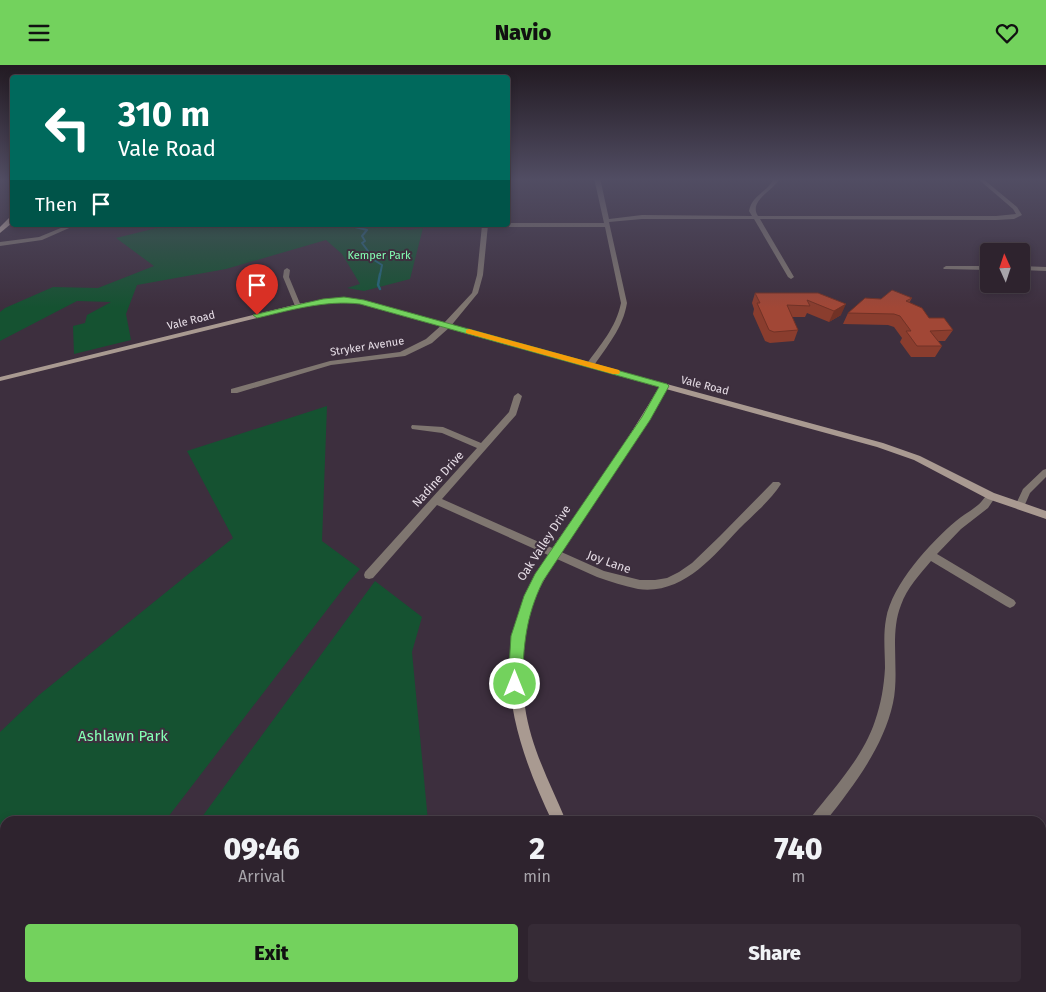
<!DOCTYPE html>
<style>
:root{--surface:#2e232e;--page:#362b36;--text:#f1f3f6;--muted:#a7a4aa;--line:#49404a;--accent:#73d25d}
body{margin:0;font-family:"Fira Sans",sans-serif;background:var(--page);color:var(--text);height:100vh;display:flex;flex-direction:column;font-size:19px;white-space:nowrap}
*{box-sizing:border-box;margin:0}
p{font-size:16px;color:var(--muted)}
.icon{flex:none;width:28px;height:28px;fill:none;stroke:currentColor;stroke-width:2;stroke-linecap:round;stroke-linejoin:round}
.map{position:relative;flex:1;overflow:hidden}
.drawer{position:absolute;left:0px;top:751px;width:1046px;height:176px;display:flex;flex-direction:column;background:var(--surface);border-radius:15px 15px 0 0;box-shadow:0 2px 8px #0003,0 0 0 1px var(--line)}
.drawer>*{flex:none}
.hud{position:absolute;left:10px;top:10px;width:500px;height:152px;border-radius:5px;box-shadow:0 2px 8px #0003,0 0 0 1px var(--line);background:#00695c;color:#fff;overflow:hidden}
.needle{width:32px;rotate:357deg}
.fabs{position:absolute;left:980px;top:178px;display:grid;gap:10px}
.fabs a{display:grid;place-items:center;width:50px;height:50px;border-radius:5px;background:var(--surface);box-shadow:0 2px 8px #0003,0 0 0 1px var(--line);font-size:25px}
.pin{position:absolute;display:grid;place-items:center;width:42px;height:42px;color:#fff;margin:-51px -21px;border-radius:50% 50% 50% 0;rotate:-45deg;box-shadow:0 0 5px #0007}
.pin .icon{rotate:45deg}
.me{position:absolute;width:55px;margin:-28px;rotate:0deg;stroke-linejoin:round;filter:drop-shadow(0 0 4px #0008)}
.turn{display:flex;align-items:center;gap:18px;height:105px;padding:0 25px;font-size:22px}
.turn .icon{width:65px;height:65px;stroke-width:2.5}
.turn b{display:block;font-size:35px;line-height:42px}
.then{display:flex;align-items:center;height:48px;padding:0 25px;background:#0003;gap:10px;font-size:19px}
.eta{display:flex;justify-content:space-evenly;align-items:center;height:85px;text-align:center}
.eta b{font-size:30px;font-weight:800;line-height:35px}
.button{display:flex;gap:10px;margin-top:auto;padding:10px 25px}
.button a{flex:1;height:58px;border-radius:5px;background:var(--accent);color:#111;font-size:20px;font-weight:800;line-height:58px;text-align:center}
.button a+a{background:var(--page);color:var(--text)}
header{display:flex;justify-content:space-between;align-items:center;height:65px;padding:0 25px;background:var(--accent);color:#111;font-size:22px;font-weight:800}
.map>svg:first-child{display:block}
</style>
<header><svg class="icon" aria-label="menu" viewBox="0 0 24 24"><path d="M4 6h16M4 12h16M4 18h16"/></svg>Navio<svg class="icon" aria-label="heart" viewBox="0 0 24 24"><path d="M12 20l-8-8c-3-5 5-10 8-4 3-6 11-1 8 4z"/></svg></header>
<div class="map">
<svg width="1046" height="927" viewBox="0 0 1046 927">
<rect width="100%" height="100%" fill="#3d2f3e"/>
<g fill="#155231">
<polygon points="169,160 395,160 397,163 409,165 423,163 410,214 364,226 347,223 360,219 342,189 326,175 226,204 137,220 126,249 131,275 74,289 73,261 85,258 87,250 111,237 77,236 0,276 0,247 5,243 53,222 98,223 154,201 116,173"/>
<polygon points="327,341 322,476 360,504 346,520 165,756 5,756 5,922 39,923 35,927 0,927 0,667 39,630 233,473 187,386"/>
<polygon points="375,516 422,552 412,587 428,756 199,756"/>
<polygon points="78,923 388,922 388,923 383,927 75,927"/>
</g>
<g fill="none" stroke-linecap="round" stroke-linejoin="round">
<g stroke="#21677a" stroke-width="2">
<polyline points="1041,113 1046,115"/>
<polyline points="347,160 367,165 362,171 365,176 362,178 368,186 366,190 382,200 380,210"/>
</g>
<polyline stroke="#21677a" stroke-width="2.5" points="380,224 378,220 380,209"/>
<g fill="#7f7670" fill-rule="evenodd">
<path d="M 594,113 L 600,113 L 609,154 L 642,150 L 752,151 L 749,146 C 752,130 768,127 774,113 L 780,113 C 774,126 748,135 758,151 L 996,151 L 1016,149 L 1013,144 L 977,113 L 982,113 L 1017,142 L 1022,150 L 1014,154 L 996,155 L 760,154 L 794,212 L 791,214 L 788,212 L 754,154 L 642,154 L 609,157 L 627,238 C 623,263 607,281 593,302 L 590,302 L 586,300 C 600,280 616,263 621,238 L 605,162 L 508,162 L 505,160 L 508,158 L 604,158 Z"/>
<polygon points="68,160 76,160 42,175 0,181 0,177 39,172"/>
<polygon points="482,160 488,160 483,210 478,228 450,262 432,278 405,291 331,300 237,328 231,328 231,324 330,296 400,287 426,274 444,258 472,228 477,210"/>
<polygon points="946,201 989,201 989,205 944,204 943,203"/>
<polygon points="1021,201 1046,202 1046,206 1021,205"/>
<polygon points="287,203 290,205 289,212 301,241 300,242 295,241 283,212 284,205"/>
<path d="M 518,328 L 522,331 L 516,350 L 442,434 L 604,506 L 640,515 L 655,515 L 667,513 L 679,507 L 692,498 L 720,471 L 773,417 L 779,417 L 781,419 C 770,436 753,450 739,464 C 712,493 682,530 638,524 C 624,521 611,517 597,512 L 437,440 L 373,513 L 369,514 L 365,513 L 364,510 L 365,507 L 477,383 L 442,368 L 412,364 L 411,362 L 412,360 L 443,362 L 481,378 L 509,347 L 514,331 Z"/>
<polygon points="1046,404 1046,412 1030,428 1023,444 1017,444 1015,441 1023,424 1043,405"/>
<path d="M 991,427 L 996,431 L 988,443 L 961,464 L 937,489 L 1014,535 L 1016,538 L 1014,541 L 1010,543 L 1006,541 L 931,496 C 920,509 907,523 901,540 C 889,570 900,606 893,638 C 883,683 854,720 826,756 L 810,756 L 812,751 C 835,722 863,692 875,656 C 881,639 884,621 885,603 C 885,587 883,570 886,554 C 892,519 930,478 956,456 C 963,450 971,446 978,440 C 983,436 985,430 991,427 Z"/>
</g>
<g fill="#a99a91" fill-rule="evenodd">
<path d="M 335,233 L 355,234 L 883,378 L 920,391 L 994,428 L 1046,446 L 1046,454 L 988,434 L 914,395 L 877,382 L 666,324 C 642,366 616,406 589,446 C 566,480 539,515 527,555 C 520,583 520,613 525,642 C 531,683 550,718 566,756 L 552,756 C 525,699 500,634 513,570 C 523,519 558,475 587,434 C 612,397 637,360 659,322 L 353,237 L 335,237 L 298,243 L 0,316 L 0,312 L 298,239 Z"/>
<polygon points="673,922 690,922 692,927 675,927"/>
</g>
<polygon fill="#c9b6aa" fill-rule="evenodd" points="9,153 12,153 12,158 0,168 0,162"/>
</g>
<g fill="#8a3d2e">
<polygon points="755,228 818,228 841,250 829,257 807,248 805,252 792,252 798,265 794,276 770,278 765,276 753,249 754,244 752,238"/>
<polygon points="912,233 909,238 929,253 953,265 945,276 938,276 942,281 935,292 911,292 900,277 902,273 894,262 888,260 843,259 848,248 881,234"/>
</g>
<polygon fill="#713226" points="846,239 841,250 829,257 834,246"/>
<g fill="#a14736" stroke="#713226">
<polygon points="892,225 912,233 906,236 922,243 929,253 944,253 953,265 930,266 942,281 917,281 906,266 911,266 900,251 894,249 848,248 865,233 881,234"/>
<polygon points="755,228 818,228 846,239 834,246 807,235 810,241 787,240 798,265 774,267 769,265 757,238 760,238"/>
</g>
<linearGradient id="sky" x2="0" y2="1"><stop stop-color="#221a22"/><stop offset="0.47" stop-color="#514d63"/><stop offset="1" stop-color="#514d63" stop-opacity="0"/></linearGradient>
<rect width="1046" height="243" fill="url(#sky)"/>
<path fill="#73d25d" stroke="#4b883c" d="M 344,232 L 364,235 L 667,319 L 669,321 L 650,355 L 543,516 C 525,553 524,580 522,619 L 520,624 L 515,626 L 510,624 L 508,619 L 511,571 L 524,531 L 535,509 L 642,352 L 659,322 L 360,239 C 325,235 291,245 257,253 L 253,250 L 323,234 Z"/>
<polygon fill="#f59e0b" points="469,264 619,305 620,307 619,309 613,309 466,268 466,265"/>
<g text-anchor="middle" stroke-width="4" stroke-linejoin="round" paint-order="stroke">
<g font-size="11" fill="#84ffb4" stroke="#3d2f3e">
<text x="379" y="194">Kemper Park</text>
</g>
<g font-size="11" fill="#e7dee7" stroke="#3d2f3e">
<text transform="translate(191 255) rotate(-14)" y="4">Vale Road</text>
<text transform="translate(367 281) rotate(-9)" y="4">Stryker Avenue</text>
<text transform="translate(705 320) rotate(14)" y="4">Vale Road</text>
</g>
<g font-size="12" fill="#e7dee7" stroke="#3d2f3e">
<text transform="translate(438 414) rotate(-48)" y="4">Nadine Drive</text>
<text transform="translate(544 478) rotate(-57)" y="4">Oak Valley Drive</text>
<text transform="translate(609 497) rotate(20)" y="4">Joy Lane</text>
</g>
<g font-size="15" fill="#84ffb4" stroke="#3d2f3e">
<text x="123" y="676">Ashlawn Park</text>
</g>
</g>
</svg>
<div class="fabs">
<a><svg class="needle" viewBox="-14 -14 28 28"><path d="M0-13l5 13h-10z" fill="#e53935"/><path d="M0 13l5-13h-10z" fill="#a7a4aa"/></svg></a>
</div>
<div class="pin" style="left:257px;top:250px;background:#d93025"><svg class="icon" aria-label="arrive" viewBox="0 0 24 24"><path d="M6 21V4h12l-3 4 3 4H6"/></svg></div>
<svg class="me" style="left:515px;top:619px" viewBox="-20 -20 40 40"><circle r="17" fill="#73d25d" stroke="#fff" stroke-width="3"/><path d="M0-11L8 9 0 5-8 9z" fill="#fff"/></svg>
<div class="hud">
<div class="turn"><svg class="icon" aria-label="left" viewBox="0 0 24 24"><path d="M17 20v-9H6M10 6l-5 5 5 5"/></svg><div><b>310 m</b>Vale Road</div></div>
<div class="then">Then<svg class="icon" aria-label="arrive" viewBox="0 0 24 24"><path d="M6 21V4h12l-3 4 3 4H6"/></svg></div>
</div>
<section class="drawer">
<div class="eta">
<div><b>09:46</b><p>Arrival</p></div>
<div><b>2</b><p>min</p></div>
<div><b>740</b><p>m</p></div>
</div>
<div class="button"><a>Exit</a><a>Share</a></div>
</section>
</div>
